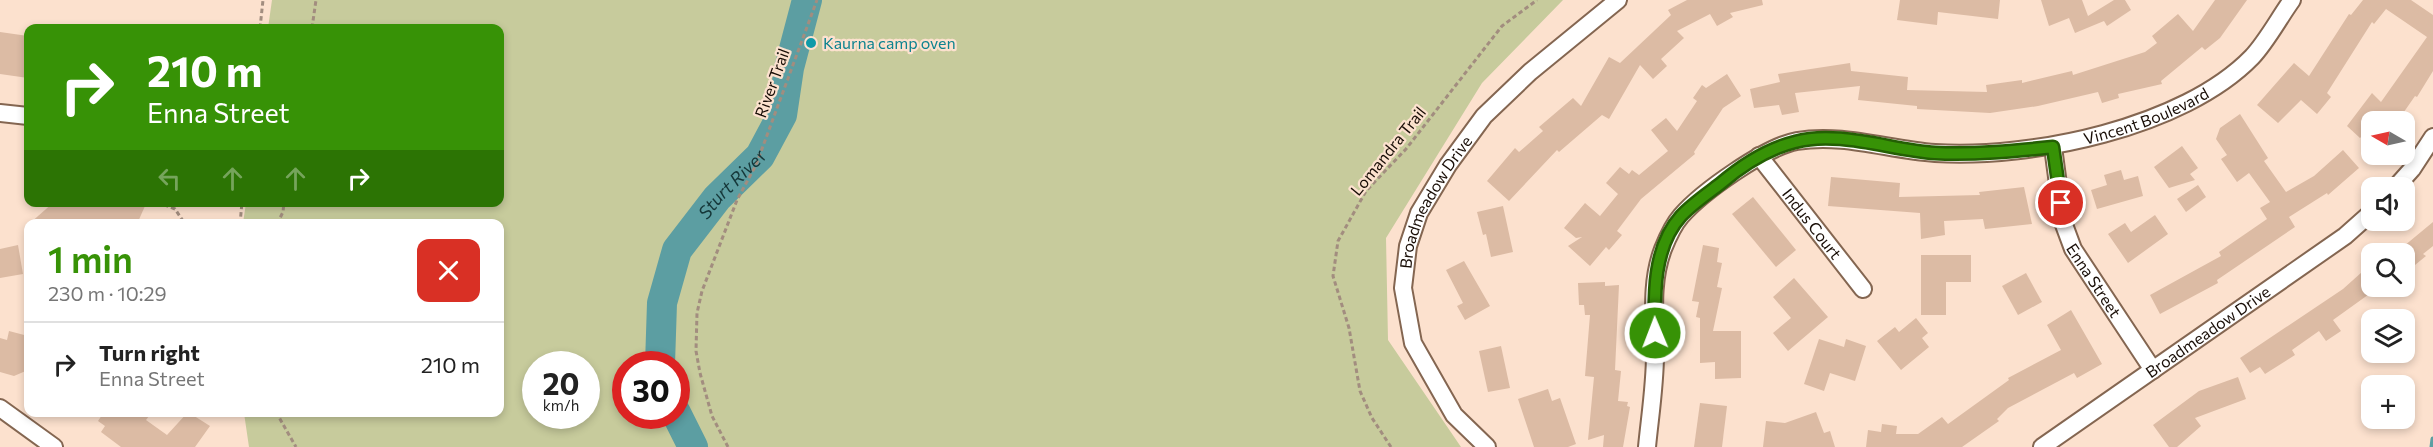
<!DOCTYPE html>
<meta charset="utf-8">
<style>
:root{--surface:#fff;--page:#f2f2f2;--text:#222;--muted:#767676;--line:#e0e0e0;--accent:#379206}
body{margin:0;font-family:Commissioner,sans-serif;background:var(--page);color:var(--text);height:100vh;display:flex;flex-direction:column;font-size:22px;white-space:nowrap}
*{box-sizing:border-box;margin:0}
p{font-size:20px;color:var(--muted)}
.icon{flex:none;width:33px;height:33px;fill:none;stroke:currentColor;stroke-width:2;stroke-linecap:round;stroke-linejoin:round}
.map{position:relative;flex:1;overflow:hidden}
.sheet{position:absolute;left:24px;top:219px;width:480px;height:198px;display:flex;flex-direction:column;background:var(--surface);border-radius:12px;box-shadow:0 3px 9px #0003}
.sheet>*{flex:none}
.banner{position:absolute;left:24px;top:24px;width:480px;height:183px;border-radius:12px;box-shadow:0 3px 9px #0003;background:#379206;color:#fff;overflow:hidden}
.needle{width:39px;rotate:279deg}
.fabs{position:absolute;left:2361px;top:111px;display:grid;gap:12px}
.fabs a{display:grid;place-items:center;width:54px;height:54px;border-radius:12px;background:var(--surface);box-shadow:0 3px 9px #0003;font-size:30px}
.speed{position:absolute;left:522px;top:351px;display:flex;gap:12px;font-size:30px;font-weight:700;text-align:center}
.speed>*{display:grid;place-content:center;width:78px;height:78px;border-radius:50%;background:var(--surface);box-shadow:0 3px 9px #0003;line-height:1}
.speed small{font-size:15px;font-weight:400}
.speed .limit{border:9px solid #d22;background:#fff;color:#111}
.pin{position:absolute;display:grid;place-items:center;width:51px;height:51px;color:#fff;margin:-26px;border:3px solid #fff;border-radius:50%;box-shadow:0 2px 6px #0007}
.me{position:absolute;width:66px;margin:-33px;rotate:359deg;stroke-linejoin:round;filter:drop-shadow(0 0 4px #0008)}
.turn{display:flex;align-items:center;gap:21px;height:126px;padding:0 24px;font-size:27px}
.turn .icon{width:78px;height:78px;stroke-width:2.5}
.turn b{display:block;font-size:42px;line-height:51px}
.lanes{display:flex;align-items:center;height:57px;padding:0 24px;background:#0003;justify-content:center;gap:30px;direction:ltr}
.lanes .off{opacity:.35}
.round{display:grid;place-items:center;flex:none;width:63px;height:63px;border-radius:12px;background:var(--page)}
.headline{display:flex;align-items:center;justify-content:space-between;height:102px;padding:0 24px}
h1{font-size:36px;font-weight:600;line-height:45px;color:var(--accent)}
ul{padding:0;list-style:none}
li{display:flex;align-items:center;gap:18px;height:84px;padding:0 24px;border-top:2px solid var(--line)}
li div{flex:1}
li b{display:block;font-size:22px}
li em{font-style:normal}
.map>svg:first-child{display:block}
</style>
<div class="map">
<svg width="2433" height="447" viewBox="0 0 2433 447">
<rect width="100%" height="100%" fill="#fce1ce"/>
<path fill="#c7cb9c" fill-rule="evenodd" d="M 272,0 L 1563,0 L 1482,83 L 1386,238 L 1388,340 L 1461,447 L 249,447 L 244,413 L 500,412 L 500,224 L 243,223 L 246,203 L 500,202 L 500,28 L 268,28 ZM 536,364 L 586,364 L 586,416 L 536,416 ZM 626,364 L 676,364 L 676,416 L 626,416 Z"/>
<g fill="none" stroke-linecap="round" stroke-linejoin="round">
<polyline stroke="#5c9ea2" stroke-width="5" points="2432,447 2433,439"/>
<g stroke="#5c9ea2" stroke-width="30">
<path id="s1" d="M 660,364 L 662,303 L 677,250 L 717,198 L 760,156 L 782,115 L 789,68 L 807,0"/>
<polyline points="676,413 693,447"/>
</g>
</g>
<g fill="#dcbba4">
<polygon points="1687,0 1762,0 1763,5 1730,13 1733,17 1717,26 1710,14 1677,31 1684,38 1661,59 1667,66 1653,79 1640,65 1609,119 1602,115 1559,152 1557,150 1509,201 1487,181 1515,148 1519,152 1543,131 1539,127 1573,98 1581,106 1609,57 1620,63 1671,15 1668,10"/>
<polygon points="1900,0 2000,0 1998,19 1938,12 1937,25 1897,20"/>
<polygon points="2041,0 2082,0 2088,16 2114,0 2125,0 2131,10 2107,26 2104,21 2075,33 2069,18 2049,26"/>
<polygon points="2215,0 2247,0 2220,38 2205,50 2202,47 2161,81 2162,84 2118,94 2119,98 2102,103 2098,92 2038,106 1990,113 1917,109 1917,106 1858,100 1860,86 1795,93 1799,112 1782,115 1779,105 1754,108 1750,89 1780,82 1778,74 1850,63 1851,71 1908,77 1907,90 1987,92 1986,85 2022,80 2022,83 2072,71 2073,75 2145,52 2157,43 2152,36 2178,14 2193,31"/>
<polygon points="2363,0 2411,0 2433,15 2433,71 2417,97 2415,96 2397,122 2372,122 2372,126 2360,138 2347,126 2372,93 2381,102 2427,37 2386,9 2374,24 2372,22 2327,93 2331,97 2317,114 2301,100 2278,123 2257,105 2294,63 2309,76 2349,14 2351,15"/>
<polygon points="0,32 28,36 28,78 0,74"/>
<polygon points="1727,74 1741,96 1723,108 1694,152 1695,154 1641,199 1617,231 1622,235 1609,250 1606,247 1590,266 1568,246 1582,237 1576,238 1564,228 1585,203 1600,216 1618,194 1606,183 1620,167 1629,174 1632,170 1639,175 1668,151 1651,130 1666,118 1677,131 1697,101 1693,98 1702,85 1706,88"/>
<polygon points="2240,114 2268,158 2264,161 2286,192 2314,176 2343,150 2359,168 2328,195 2327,193 2289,217 2295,227 2217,280 2218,283 2160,314 2150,295 2221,256 2219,252 2267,219 2260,208 2270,202 2249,173 2237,182 2221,159 2227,155 2216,139 2220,128"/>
<polygon points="2182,146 2198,168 2190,174 2195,180 2169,188 2154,167"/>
<polygon points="2121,170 2124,180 2138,176 2143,196 2097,209 2091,190 2107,185 2104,175"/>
<polygon points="1831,177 1900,183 1899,197 1980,195 1979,192 2024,187 2032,224 1985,229 1983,219 1944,221 1945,235 1921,239 1920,213 1828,206"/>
<polygon points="2198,185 2206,197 2186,212 2177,199"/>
<polygon points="1753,197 1796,250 1776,267 1732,214"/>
<polygon points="54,202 137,202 145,206 137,224 29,224"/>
<polygon points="1503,206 1513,252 1491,257 1486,234 1483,235 1477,212"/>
<polygon points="2155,215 2168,234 2128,263 2108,234 2125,223 2131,232"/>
<polygon points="2433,222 2433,246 2423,254 2426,256 2404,274 2404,246"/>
<polygon points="18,245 23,274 0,278 0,249"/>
<polygon points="1703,245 1719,248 1717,262 1722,263 1717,287 1722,288 1713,331 1741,331 1741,378 1715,379 1715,362 1700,363 1700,318 1696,317 1699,302 1692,301"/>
<polygon points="1921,255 1971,255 1971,282 1946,282 1946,315 1921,315"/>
<polygon points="1464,261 1490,306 1465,320 1457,306 1463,303 1446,270"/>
<polygon points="2372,263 2372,292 2333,320 2341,331 2326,341 2319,331 2292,350 2295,355 2265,374 2260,367 2250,373 2240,358 2343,289"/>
<polygon points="2026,273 2042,302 2018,315 2002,286"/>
<polygon points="1794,278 1828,317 1788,351 1773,333 1791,318 1773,297"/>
<polygon points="1605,282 1605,286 1619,285 1615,370 1621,371 1618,401 1628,402 1627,406 1630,407 1623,447 1603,447 1604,435 1588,440 1594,377 1585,376 1590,315 1585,315 1584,305 1579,305 1578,283"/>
<polygon points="2071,310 2102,364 2077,378 2074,373 2008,408 1997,419 1999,421 1962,447 1866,447 1868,430 1881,432 1882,424 1897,426 1896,434 1918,434 1942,417 1948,424 2009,380 2008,378 2061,350 2047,325"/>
<polygon points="1916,318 1928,333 1922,338 1929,347 1901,370 1877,341 1895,327 1899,332"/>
<polygon points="9,331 28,336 28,370 14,376 0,372 0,338 7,340"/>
<polygon points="1819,339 1844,347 1846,339 1866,346 1855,381 1830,373 1824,391 1804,384"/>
<polygon points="1501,346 1510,388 1488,392 1479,351"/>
<polygon points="2238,377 2246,399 2195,418 2201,426 2177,447 2169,447 2153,425 2199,391"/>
<polygon points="1548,389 1552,401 1560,398 1576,444 1568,447 1534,447 1518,399"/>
<polygon points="1700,403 1727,406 1722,447 1694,447"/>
<polygon points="104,412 152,412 146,420 167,435 188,412 210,426 195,447 121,447 101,432 105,426 98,421"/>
<polygon points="1816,412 1824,433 1830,431 1835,447 1763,447 1766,421 1785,423"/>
</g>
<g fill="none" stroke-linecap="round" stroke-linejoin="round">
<g stroke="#846651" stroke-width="20">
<g id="street">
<polyline points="0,113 28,116"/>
<path id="s2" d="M 2053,147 L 2063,222 L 2073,249 L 2153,370"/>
<path id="s3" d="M 1759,156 L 1863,289"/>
<polyline points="2395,188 2412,169 2433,137"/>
<polyline points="0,408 54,447"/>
<path id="s4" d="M 1487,447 L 1454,415 L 1413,343 L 1403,288 L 1408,246 L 1419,213 L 1448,165 L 1484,116 L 1530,72 L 1618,0"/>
<path id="s5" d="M 1647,447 C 1650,416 1655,385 1655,354 C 1655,319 1650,283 1663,249 C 1667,239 1674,224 1681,216 C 1702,192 1765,147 1797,141 C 1843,133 1889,150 1935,153 C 2031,159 2183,128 2252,57 C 2267,41 2279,18 2292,0"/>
<path id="s6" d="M 2042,447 L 2345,236 L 2372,212"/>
</g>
</g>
<g stroke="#a28d7f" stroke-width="3" stroke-dasharray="4.5 3" stroke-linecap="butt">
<polyline points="260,28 263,0"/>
<polyline points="312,28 316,0"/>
<polyline points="157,202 175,209 185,224"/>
<polyline points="240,224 242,202"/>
<polyline points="277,224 283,212 284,202"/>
<polyline points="276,412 296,447"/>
<polyline points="728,447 712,416 700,373 696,351 697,313 702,291 737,200 756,165 817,0"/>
<polyline points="1391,447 1372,418 1360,391 1349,328 1333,276 1338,241 1366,191 1406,149 1502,26 1537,0"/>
</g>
<use href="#street" stroke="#fff" stroke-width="16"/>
</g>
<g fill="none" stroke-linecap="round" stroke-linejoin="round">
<g stroke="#245f04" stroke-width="15">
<path id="route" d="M 1655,333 C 1654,295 1653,247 1681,216 C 1692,204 1707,194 1720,184 C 1741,166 1767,149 1795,142 C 1838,130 1891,150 1935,153 C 1974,155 2015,151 2053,147 L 2061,203"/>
</g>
<use href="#route" stroke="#379206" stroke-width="10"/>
</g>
<circle fill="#0f9aa8" stroke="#fce1ce" stroke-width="2" cx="811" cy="43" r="6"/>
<g text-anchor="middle" stroke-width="4.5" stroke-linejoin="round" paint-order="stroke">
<g font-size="16" fill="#0d838f" stroke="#fce1ce" text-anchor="start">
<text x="823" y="49">Kaurna camp oven</text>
</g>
<g font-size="16" fill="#180d06" stroke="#fce1ce">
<text transform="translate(772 83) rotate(-70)" y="6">River Trail</text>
<text dy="6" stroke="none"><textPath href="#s5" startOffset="732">Vincent Boulevard</textPath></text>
<text transform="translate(1388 151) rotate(-51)" y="6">Lomandra Trail</text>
<text dy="6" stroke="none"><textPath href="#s4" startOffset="278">Broadmeadow Drive</textPath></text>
<text dy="6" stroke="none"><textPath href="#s3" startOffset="86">Indus Court</textPath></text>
<text dy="6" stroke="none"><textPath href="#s2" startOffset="142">Enna Street</textPath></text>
<text dy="6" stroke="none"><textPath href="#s6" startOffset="202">Broadmeadow Drive</textPath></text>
</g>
<g font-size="18" font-style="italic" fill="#153739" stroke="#fce1ce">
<text dy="6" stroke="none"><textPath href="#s1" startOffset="202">Sturt River</textPath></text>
</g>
</g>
</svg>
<div class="fabs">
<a><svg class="needle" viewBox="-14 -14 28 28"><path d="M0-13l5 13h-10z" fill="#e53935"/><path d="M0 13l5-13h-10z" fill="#767676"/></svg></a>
<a><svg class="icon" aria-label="sound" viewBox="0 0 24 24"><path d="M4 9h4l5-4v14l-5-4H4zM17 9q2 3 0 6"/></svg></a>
<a><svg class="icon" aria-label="search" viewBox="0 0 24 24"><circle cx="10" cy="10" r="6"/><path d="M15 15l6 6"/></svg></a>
<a><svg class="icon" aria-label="layers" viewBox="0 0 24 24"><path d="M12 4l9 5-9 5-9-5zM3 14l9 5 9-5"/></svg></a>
<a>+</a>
</div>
<div class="speed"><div>20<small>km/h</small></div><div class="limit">30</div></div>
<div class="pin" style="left:2061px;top:203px;background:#d93025"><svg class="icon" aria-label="arrive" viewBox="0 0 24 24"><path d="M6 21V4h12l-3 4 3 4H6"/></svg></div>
<svg class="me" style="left:1655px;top:333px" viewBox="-20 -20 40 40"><circle r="17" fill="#379206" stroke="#fff" stroke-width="3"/><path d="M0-11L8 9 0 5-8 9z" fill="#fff"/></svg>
<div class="banner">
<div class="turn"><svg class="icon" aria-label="right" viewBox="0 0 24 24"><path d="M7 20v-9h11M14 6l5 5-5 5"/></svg><div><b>210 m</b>Enna Street</div></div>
<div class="lanes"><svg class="icon off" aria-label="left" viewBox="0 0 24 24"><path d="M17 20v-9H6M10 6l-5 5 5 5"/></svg><svg class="icon off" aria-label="ahead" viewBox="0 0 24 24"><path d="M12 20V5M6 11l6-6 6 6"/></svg><svg class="icon off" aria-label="ahead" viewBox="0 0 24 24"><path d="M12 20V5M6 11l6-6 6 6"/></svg><svg class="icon" aria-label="right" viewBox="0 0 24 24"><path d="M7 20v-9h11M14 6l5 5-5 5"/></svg></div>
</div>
<section class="sheet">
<div class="headline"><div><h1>1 min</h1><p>230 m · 10:29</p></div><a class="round" style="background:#d93025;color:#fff"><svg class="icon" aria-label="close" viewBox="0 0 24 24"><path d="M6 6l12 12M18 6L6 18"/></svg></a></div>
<ul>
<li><svg class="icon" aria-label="right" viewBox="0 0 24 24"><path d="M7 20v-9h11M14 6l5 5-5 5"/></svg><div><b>Turn right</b><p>Enna Street</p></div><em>210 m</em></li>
</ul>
</section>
</div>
